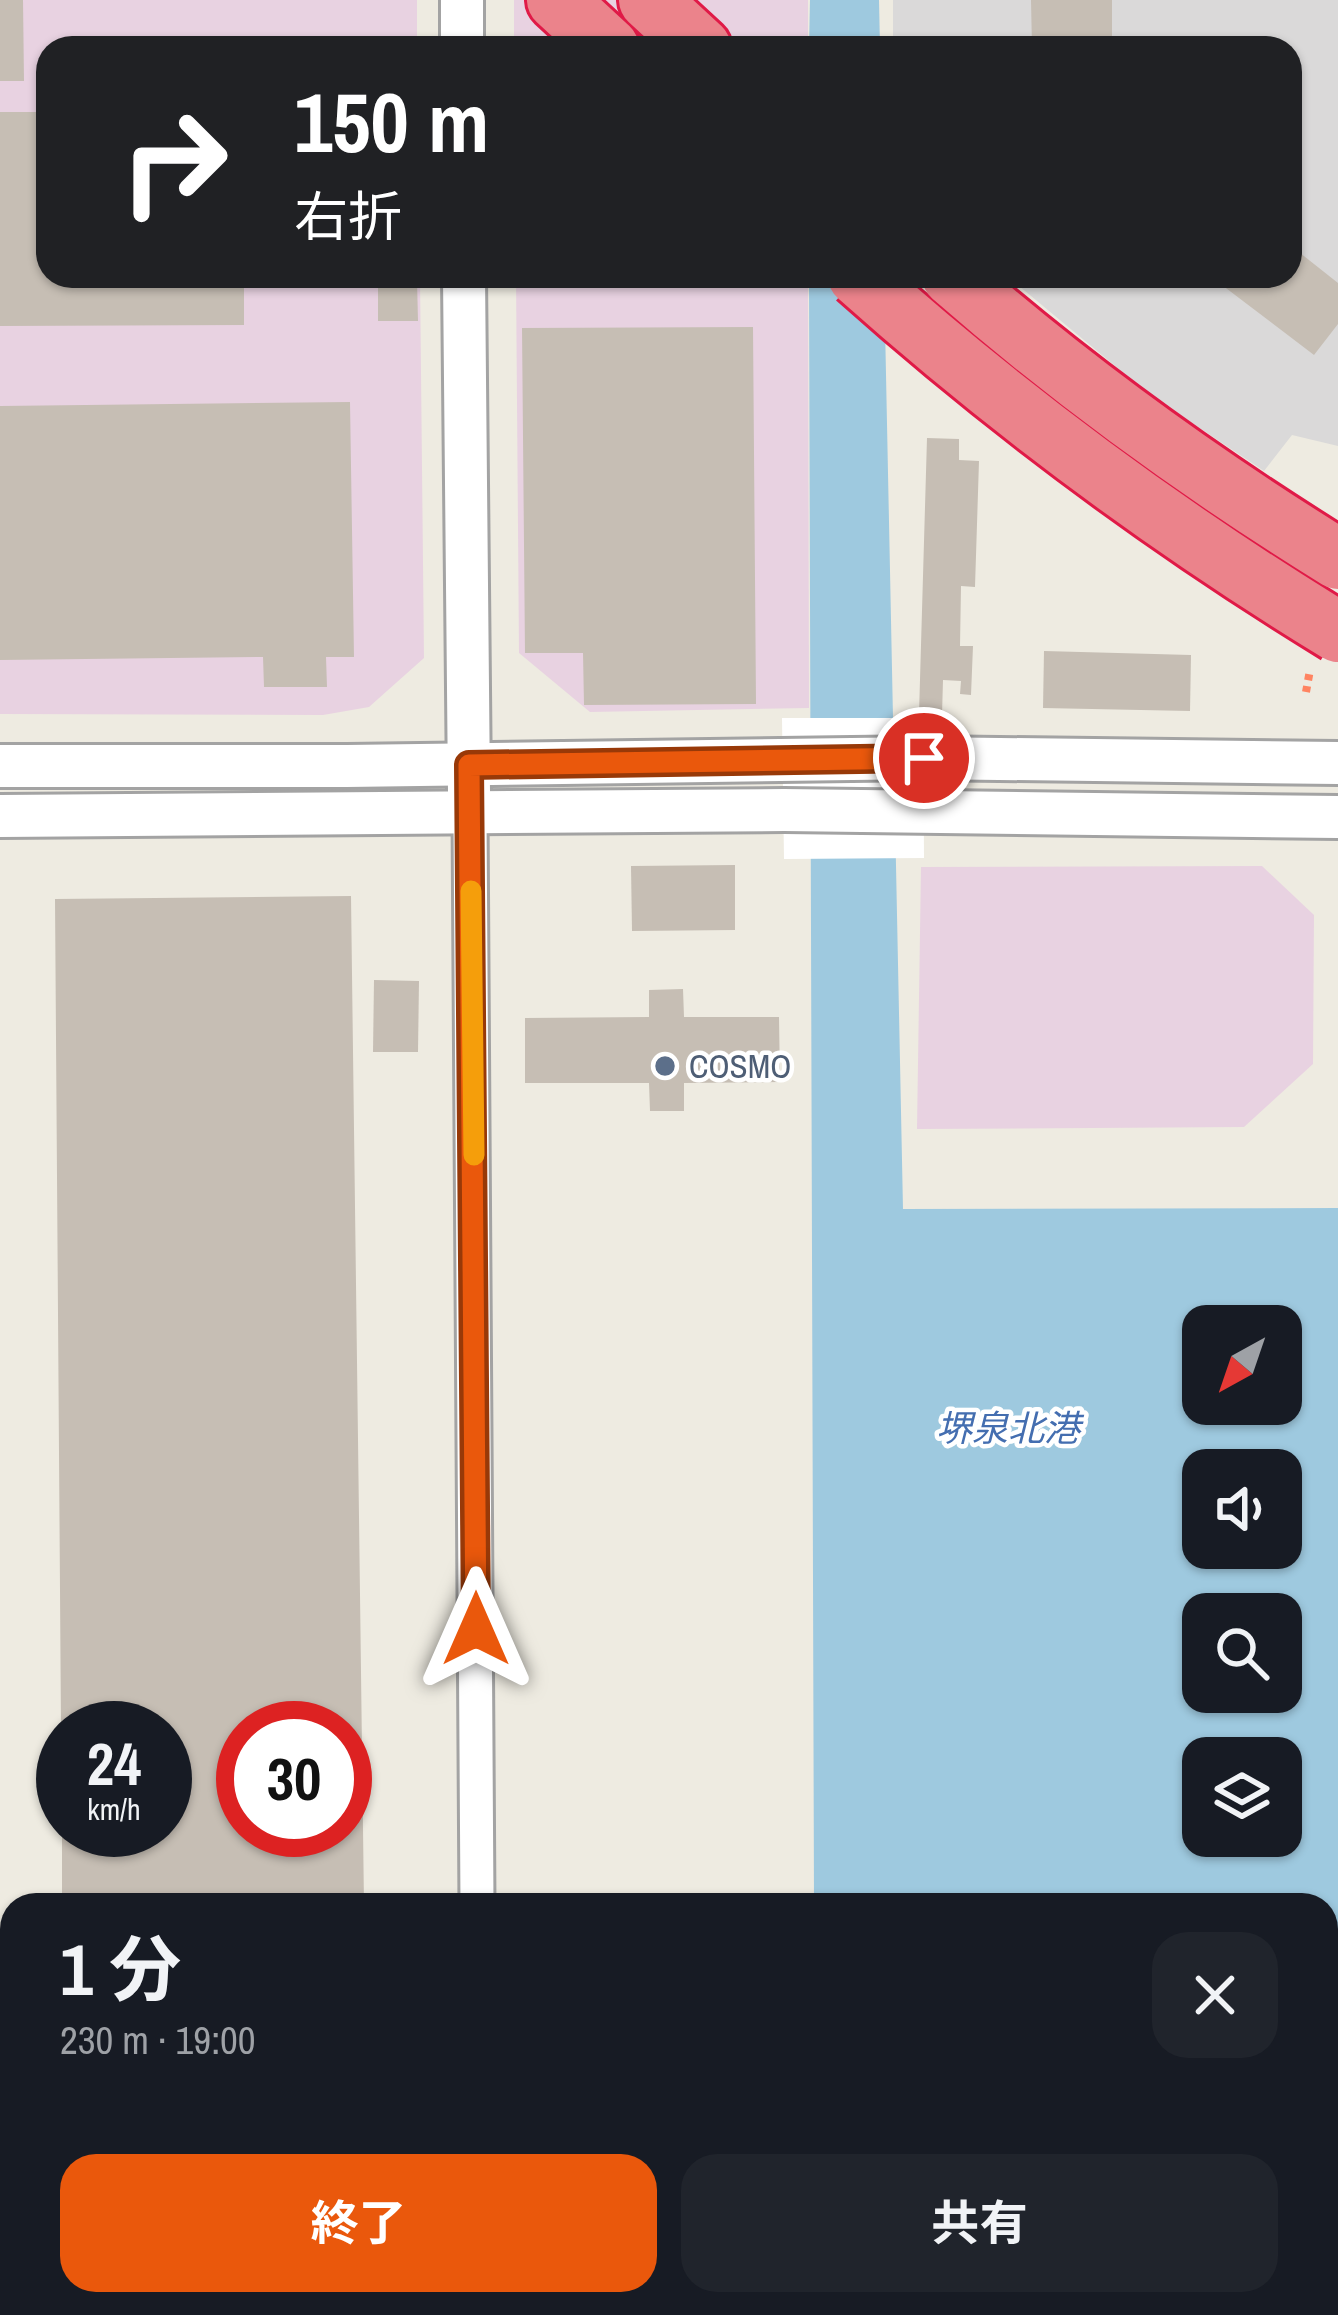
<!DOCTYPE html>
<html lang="ja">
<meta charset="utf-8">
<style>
:root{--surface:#171b24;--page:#20242c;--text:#f1f3f6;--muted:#9ea1a6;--accent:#ea580c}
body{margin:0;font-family:"Archivo Narrow","Noto Sans JP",sans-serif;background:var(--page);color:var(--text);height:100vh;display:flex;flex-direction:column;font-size:45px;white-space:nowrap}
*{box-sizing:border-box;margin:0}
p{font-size:39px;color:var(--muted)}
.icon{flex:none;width:66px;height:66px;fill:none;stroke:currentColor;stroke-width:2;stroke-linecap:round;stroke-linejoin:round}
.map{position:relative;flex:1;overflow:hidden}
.details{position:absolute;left:0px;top:1893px;width:1338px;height:423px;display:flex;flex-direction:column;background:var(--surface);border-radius:36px 36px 0 0;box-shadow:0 3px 9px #0004}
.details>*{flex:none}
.banner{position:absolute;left:36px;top:36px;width:1266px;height:252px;border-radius:36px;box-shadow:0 3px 9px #0004;background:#202124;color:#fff;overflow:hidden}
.needle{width:78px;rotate:220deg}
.controls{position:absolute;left:1182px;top:1305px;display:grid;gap:24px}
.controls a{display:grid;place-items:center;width:120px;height:120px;border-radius:24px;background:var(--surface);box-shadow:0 3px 9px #0004;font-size:60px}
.speed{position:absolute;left:36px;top:1701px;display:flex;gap:24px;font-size:60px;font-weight:700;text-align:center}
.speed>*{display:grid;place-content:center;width:156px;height:156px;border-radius:50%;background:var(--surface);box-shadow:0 3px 9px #0004;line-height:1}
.speed small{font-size:30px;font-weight:400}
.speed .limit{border:18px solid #d22;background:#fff;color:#111}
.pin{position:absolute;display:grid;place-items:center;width:102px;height:102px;color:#fff;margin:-51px;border:6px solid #fff;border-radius:50%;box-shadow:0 3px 12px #0007}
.me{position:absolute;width:132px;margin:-66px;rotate:0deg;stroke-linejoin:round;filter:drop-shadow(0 0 9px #0008)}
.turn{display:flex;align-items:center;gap:42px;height:252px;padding:0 60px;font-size:54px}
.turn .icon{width:156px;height:156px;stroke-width:2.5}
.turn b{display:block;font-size:84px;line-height:102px}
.round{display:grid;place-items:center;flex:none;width:126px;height:126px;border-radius:36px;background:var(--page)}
.summary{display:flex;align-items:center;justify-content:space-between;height:204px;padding:0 60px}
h1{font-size:72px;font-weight:700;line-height:90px}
.primary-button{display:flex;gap:24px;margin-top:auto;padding:24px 60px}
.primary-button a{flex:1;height:138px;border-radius:36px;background:var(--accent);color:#fff;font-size:48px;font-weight:700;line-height:138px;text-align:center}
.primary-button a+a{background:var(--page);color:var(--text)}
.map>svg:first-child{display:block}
</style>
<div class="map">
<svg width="1338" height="2315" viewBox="0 0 1338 2315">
<rect width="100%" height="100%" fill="#eeebe1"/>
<polygon fill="#dad9d9" points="893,0 1338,0 1338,446 1292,435 1264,471 1150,395 1007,276 1290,276 1290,48 893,48"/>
<g fill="#e8d2e1">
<polygon points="0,0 417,0 417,48 48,48 48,276 420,276 424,658 369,707 323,715 0,714"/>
<rect x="514" y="0" width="294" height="48"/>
<polygon points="516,276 808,276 809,708 590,712 519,653"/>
<polygon points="1262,866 1314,915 1313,1064 1244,1127 917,1129 921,867"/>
</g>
<g fill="#9ec9df" fill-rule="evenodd">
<polygon points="810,0 879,0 880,48 809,48"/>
<path d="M 809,276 L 884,276 L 903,1209 L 1338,1208 L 1338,2315 L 815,2315 L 815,2304 L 1326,2304 L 1326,1905 L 814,1905 ZM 1203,1326 L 1281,1326 L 1281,1404 L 1203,1404 ZM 1203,1470 L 1281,1470 L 1281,1548 L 1203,1548 ZM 1203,1614 L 1281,1614 L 1281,1692 L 1203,1692 ZM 1203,1758 L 1281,1758 L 1281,1836 L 1203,1836 Z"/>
</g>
<polygon fill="#fff" points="782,718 923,718 924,858 784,859"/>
<g fill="#c6beb4" fill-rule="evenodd">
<polygon points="0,0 23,0 24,81 0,81"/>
<polygon points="1031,0 1112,0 1112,48 1032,48"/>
<polygon points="393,41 393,48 110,48 110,44"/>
<polygon points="0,112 48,112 48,276 244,276 244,325 0,326"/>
<polygon points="1290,245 1338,283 1338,324 1314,355 1210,276 1290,276"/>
<polygon points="378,279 417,280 418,321 378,321"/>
<polygon points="753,327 756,704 584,705 583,653 525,653 522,328"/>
<polygon points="350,402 354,657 326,657 327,687 264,687 263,657 0,660 0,406"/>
<polygon points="927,438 959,439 959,460 979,461 975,587 961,586 960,646 973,646 971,695 960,694 961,681 943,680 942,715 919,714"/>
<polygon points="1044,651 1191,655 1190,711 1043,708"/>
<polygon points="735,865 735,930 632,931 631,866"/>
<path d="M 351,896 L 364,1905 L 62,1905 L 62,1830 L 165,1830 L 165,1728 L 61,1728 L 55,899 ZM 243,1728 L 345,1728 L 345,1830 L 243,1830 Z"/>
<polygon points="374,980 419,981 418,1052 373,1052"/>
<polygon points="683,989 684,1017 779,1017 780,1082 684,1083 684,1111 650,1111 649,1083 525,1083 525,1018 649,1017 649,990"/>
</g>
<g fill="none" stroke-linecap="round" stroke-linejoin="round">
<g stroke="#a3a3a3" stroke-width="39">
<g id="minor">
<polyline points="470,815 477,1905"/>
<polyline points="0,2276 12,2276"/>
<polyline points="480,2304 480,2315"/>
</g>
</g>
<g stroke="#a3a3a3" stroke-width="48">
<g id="tertiary">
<polyline points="462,0 462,48"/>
<polyline points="464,276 469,791"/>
<polyline points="0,766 347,766 924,758 1338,763"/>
<polyline points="0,816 784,810 1338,817"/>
</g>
</g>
<g stroke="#e01a47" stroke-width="66">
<g id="motorway">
<polyline points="557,0 609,48"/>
<polyline points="649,0 701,48"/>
</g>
</g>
<polyline stroke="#ff8461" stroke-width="8" stroke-dasharray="6 6" stroke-linecap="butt" points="1306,692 1310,670"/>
<use href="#minor" stroke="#fff" stroke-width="33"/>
<use href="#tertiary" stroke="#fff" stroke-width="42"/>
<use href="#motorway" stroke="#eb838b" stroke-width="60"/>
<g stroke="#e01a47" stroke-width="66" stroke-linecap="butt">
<g id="motorway-bridge">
<path d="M 858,276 C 1008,410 1166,527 1338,632"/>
<path d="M 952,276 C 1072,381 1202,475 1338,559"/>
</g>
</g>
<use href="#motorway-bridge" stroke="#eb838b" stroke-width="60"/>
</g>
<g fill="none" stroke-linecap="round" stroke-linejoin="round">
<g stroke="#983908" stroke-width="30">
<polyline id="route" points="476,1629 469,765 924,758"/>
</g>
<use href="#route" stroke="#ea580c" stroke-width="21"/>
<polyline stroke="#f59e0b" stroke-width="21" points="471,891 474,1155"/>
</g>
<circle fill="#5c6f8a" stroke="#fff" stroke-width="4.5" cx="665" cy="1066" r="12"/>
<g text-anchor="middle" stroke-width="9" stroke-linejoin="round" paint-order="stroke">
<g font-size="33" fill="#4e5e75" stroke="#fff" text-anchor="start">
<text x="689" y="1078">COSMO</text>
</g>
<g font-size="36" font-style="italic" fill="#446eb0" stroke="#fff">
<text x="1008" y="1441">堺泉北港</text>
</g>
</g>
</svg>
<div class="controls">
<a><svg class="needle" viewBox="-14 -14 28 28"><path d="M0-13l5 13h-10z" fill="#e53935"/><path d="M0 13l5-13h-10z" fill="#9ea1a6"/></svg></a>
<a><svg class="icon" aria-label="sound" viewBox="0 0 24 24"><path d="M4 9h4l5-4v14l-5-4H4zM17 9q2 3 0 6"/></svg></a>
<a><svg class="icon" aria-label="search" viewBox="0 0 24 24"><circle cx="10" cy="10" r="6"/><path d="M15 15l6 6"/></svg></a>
<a><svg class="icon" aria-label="layers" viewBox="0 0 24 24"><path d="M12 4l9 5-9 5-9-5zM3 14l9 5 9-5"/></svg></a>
</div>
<div class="speed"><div>24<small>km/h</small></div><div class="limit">30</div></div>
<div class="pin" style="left:924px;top:758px;background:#d93025"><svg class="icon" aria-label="arrive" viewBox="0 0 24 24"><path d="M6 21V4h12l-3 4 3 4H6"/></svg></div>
<svg class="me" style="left:476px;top:1629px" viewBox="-20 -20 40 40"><path d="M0-17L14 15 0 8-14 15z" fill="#ea580c" stroke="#fff" stroke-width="4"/></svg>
<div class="banner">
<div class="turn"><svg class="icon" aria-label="right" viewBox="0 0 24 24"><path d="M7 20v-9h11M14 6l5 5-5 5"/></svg><div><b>150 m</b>右折</div></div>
</div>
<section class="details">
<div class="summary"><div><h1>1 分</h1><p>230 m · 19:00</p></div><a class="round"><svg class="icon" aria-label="close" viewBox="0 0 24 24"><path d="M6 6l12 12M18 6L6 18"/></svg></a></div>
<div class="primary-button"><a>終了</a><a>共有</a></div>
</section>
</div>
